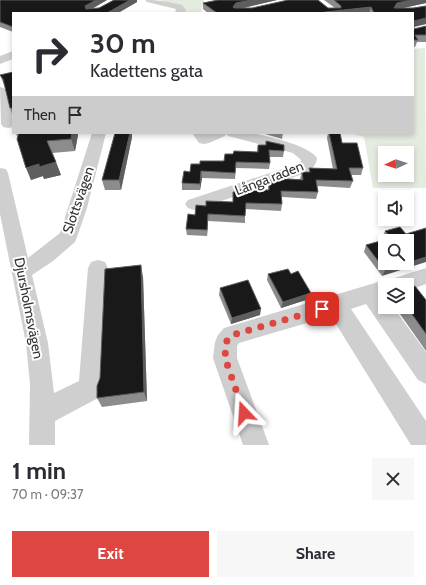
<!DOCTYPE html>
<meta charset="utf-8">
<style>
:root{--surface:#fff;--page:#f7f7f7;--text:#2b2b33;--muted:#7c7c81;--accent:#dd4641}
body{margin:0;font-family:Cabin,sans-serif;background:var(--page);color:var(--text);height:100vh;display:flex;flex-direction:column;font-size:15px;white-space:nowrap}
*{box-sizing:border-box;margin:0}
p{font-size:13px;color:var(--muted)}
.icon{flex:none;width:22px;height:22px;fill:none;stroke:currentColor;stroke-width:2;stroke-linecap:round;stroke-linejoin:round}
.map{position:relative;height:445px;overflow:hidden}
.side{display:flex;flex-direction:column;background:var(--surface);flex:1}
.side>*{flex:none}
.guide{position:absolute;left:12px;top:12px;width:402px;height:122px;border-radius:0px;box-shadow:0 2px 6px #0003;background:#fff;color:var(--text);overflow:hidden}
.needle{width:26px;rotate:266deg}
.fabs{position:absolute;left:378px;top:146px;display:grid;gap:8px}
.fabs a{display:grid;place-items:center;width:36px;height:36px;border-radius:0px;background:var(--surface);box-shadow:0 2px 6px #0003;font-size:20px}
.pin{position:absolute;display:grid;place-items:center;width:34px;height:34px;color:#fff;margin:-17px;border-radius:8px;box-shadow:0 2px 6px #0006}
.me{position:absolute;width:44px;margin:-22px;rotate:340deg;stroke-linejoin:round;filter:drop-shadow(0 0 3px #0008)}
.turn{display:flex;align-items:center;gap:14px;height:84px;padding:0 12px;font-size:18px}
.turn .icon{width:52px;height:52px;stroke-width:2.5}
.turn b{display:block;font-size:28px;line-height:34px}
.then{display:flex;align-items:center;height:38px;padding:0 12px;background:#0003;gap:8px;font-size:15px}
.round{display:grid;place-items:center;flex:none;width:42px;height:42px;border-radius:0px;background:var(--page)}
.headline{display:flex;align-items:center;justify-content:space-between;height:68px;padding:0 12px}
h1{font-size:24px;font-weight:700;line-height:30px}
.primary-button{display:flex;gap:8px;margin-top:auto;padding:8px 12px}
.primary-button a{flex:1;height:46px;border-radius:0px;background:var(--accent);color:#fff;font-size:16px;font-weight:700;line-height:46px;text-align:center}
.primary-button a+a{background:var(--page);color:var(--text)}
.map>svg:first-child{display:block}
</style>
<div class="map">
<svg width="426" height="445" viewBox="0 0 426 445">
<rect width="100%" height="100%" fill="#fff"/>
<g fill="#e4ebdf" fill-rule="evenodd">
<polygon points="160,0 204,0 201,13 182,13 182,8"/>
<path d="M 425,48 L 426,188 L 373,188 L 364,137 L 350,133 L 413,133 L 413,49 ZM 385,153 L 407,153 L 407,175 L 385,175 Z"/>
</g>
<g fill="none" stroke-linecap="round" stroke-linejoin="round">
<g fill="#cfcfcf" fill-rule="evenodd">
<path d="M 145,0 C 159,0 170,2 182,5 L 186,10 L 185,13 L 175,13 L 176,9 L 147,2 Z"/>
<polygon points="13,51 13,59 0,64 0,56"/>
<polygon points="0,87 4,88 6,91 13,116 13,127 8,128 3,127 1,124"/>
<polygon points="92,133 106,133 87,208 77,237 75,242 53,261 32,275 48,343 54,393 79,381 88,268 91,262 98,260 105,262 108,268 103,388 100,397 55,421 55,445 29,445 30,384 26,343 0,214 0,168 6,169 8,173 28,258 60,233"/>
<path d="M 192,133 C 210,133 233,130 251,133 C 267,136 308,145 317,158 C 316,166 312,168 306,173 L 194,210 L 188,208 L 185,204 L 188,200 L 294,165 L 301,162 L 301,160 L 293,153 L 228,136 L 226,134 L 225,136 L 209,143 L 204,144 L 199,143 Z"/>
<polygon points="426,268 426,284 407,291 407,285 385,285 385,307 393,307 426,352 426,384 418,380 366,304 351,309 426,421 426,445 411,445 331,316 239,343 237,346 237,358 269,445 243,445 213,358 215,342 218,335 224,328 385,280 389,282 391,279"/>
</g>
</g>
<g fill="#8c8c8c">
<polygon points="0,0 107,0 92,9 99,8 114,0 137,0 137,2 118,13 13,13 13,32 0,27"/>
<polygon points="218,0 277,0 242,8 335,8 324,0 426,0 426,3 402,8 413,8 426,6 426,24 414,27 414,29 426,26 426,42 417,42 415,47 413,47 413,13 208,13 203,9 203,3"/>
<polygon points="13,72 13,117 10,108 5,87 0,75"/>
<polygon points="16,133 78,133 78,135 75,151 52,153 61,175 44,179 43,176 31,180"/>
<polygon points="265,133 283,133 282,139 265,134"/>
<polygon points="328,133 340,133 342,143 363,168 361,175 351,175 353,181 350,188 317,186 318,192 316,199 282,197 282,204 281,211 245,209 245,223 208,221 207,236 187,235 186,229 195,215 206,206 233,202 268,190 269,181 300,179 302,172 309,172 309,168 333,169 327,138"/>
<polygon points="132,137 121,190 105,190 102,180"/>
<polygon points="266,141 284,151 283,157 270,157 270,163 269,169 236,168 235,179 202,178 200,190 182,190 182,183 190,172 200,164 224,161 233,154 257,152 258,145 266,145"/>
<polygon points="385,231 406,234 382,276 364,252 366,245 384,240 382,238"/>
<polygon points="268,274 309,299 281,308 267,280"/>
<polygon points="143,277 147,401 102,407 97,398"/>
<polygon points="220,288 260,315 231,324 219,295"/>
<polygon points="426,300 426,351 395,307 407,307"/>
</g>
<g fill="#5e5e5e">
<polygon points="96,0 107,0 86,12 85,6"/>
<polygon points="130,0 137,0 137,2 118,13 107,13"/>
<polygon points="251,0 277,0 236,10 233,7 236,3"/>
<polygon points="412,0 426,0 426,3 395,10 394,8 397,3"/>
<polygon points="371,7 369,13 325,13 325,12"/>
<polygon points="426,18 426,24 413,27 414,21"/>
<polygon points="72,133 78,133 78,135 75,151 71,139"/>
<polygon points="130,133 132,133 132,137 121,190 119,180"/>
<polygon points="56,162 61,175 44,179 43,176 31,180 26,168 39,164"/>
<polygon points="201,171 202,178 200,190 200,184"/>
<polygon points="208,214 208,221 207,236 207,230"/>
<polygon points="426,257 426,262 382,276 385,270"/>
<polygon points="141,265 143,277 147,401 144,392"/>
<polygon points="311,293 309,299 281,308 283,302"/>
<polygon points="261,309 260,315 231,324 232,318"/>
</g>
<g fill="#191919" stroke="#5e5e5e">
<polygon points="0,0 96,0 85,6 86,9 99,8 114,0 130,0 107,13 13,13 13,27 0,22"/>
<polygon points="218,0 251,0 236,3 233,7 234,8 252,8 288,0 318,0 328,8 341,8 341,6 334,0 412,0 397,3 394,8 413,8 426,6 426,18 414,21 414,29 426,26 426,35 415,35 418,40 413,40 413,13 374,13 371,7 325,12 327,13 217,13 203,3"/>
<polygon points="13,72 13,108 10,108 3,79 0,75"/>
<polygon points="19,133 72,133 71,139 47,141 56,162 39,167 39,164 26,168 17,139"/>
<polygon points="115,133 130,133 119,180 102,180"/>
<polygon points="329,133 340,133 342,143 357,143 363,168 349,168 353,181 316,180 318,192 281,191 282,204 246,203 245,216 208,214 207,230 186,229 188,214 195,215 196,205 206,206 206,201 233,202 233,192 243,189 269,190 269,181 275,178 303,180 302,172 310,172 309,168 337,169"/>
<polygon points="266,141 284,145 284,151 269,150 270,163 236,162 235,173 201,171 200,184 182,183 184,171 190,172 191,164 200,164 200,161 224,161 225,154 233,154 234,151 258,152 258,145 266,145"/>
<polygon points="400,227 406,234 426,228 426,257 407,263 407,241 385,241 385,263 407,263 385,270 366,245 391,238 385,231"/>
<polygon points="141,265 144,392 97,398 97,386 100,378 105,269"/>
<polygon points="288,269 291,274 298,271 311,293 283,302 268,274"/>
<polygon points="248,280 261,309 232,318 220,288"/>
<polygon points="415,286 426,300 426,334 407,307 407,289"/>
</g>
<g fill="none" stroke-linecap="round" stroke-linejoin="round">
<polyline stroke="#dd4641" stroke-width="7" stroke-dasharray="0 12.6" points="244,413 225,358 226,342 232,335 322,309"/>
</g>
<g text-anchor="middle" stroke-width="4" stroke-linejoin="round" paint-order="stroke">
<g font-size="14" fill="#323232" stroke="#fff">
<text transform="translate(269 178) rotate(-21)" y="5">Långa raden</text>
<text transform="translate(78 200) rotate(-71)" y="5">Slottsvägen</text>
<text transform="translate(29 308) rotate(79)" y="5">Djursholmsvägen</text>
</g>
</g>
</svg>
<div class="fabs">
<a><svg class="needle" viewBox="-14 -14 28 28"><path d="M0-13l5 13h-10z" fill="#e53935"/><path d="M0 13l5-13h-10z" fill="#7c7c81"/></svg></a>
<a><svg class="icon" aria-label="sound" viewBox="0 0 24 24"><path d="M4 9h4l5-4v14l-5-4H4zM17 9q2 3 0 6"/></svg></a>
<a><svg class="icon" aria-label="search" viewBox="0 0 24 24"><circle cx="10" cy="10" r="6"/><path d="M15 15l6 6"/></svg></a>
<a><svg class="icon" aria-label="layers" viewBox="0 0 24 24"><path d="M12 4l9 5-9 5-9-5zM3 14l9 5 9-5"/></svg></a>
</div>
<div class="pin" style="left:322px;top:309px;background:#d93025"><svg class="icon" aria-label="arrive" viewBox="0 0 24 24"><path d="M6 21V4h12l-3 4 3 4H6"/></svg></div>
<svg class="me" style="left:244px;top:413px" viewBox="-20 -20 40 40"><path d="M0-17L14 15 0 8-14 15z" fill="#dd4641" stroke="#fff" stroke-width="4"/></svg>
<div class="guide">
<div class="turn"><svg class="icon" aria-label="right" viewBox="0 0 24 24"><path d="M7 20v-9h11M14 6l5 5-5 5"/></svg><div><b>30 m</b>Kadettens gata</div></div>
<div class="then">Then<svg class="icon" aria-label="arrive" viewBox="0 0 24 24"><path d="M6 21V4h12l-3 4 3 4H6"/></svg></div>
</div>
</div>
<section class="side">
<div class="headline"><div><h1>1 min</h1><p>70 m · 09:37</p></div><a class="round"><svg class="icon" aria-label="close" viewBox="0 0 24 24"><path d="M6 6l12 12M18 6L6 18"/></svg></a></div>
<div class="primary-button"><a>Exit</a><a>Share</a></div>
</section>
